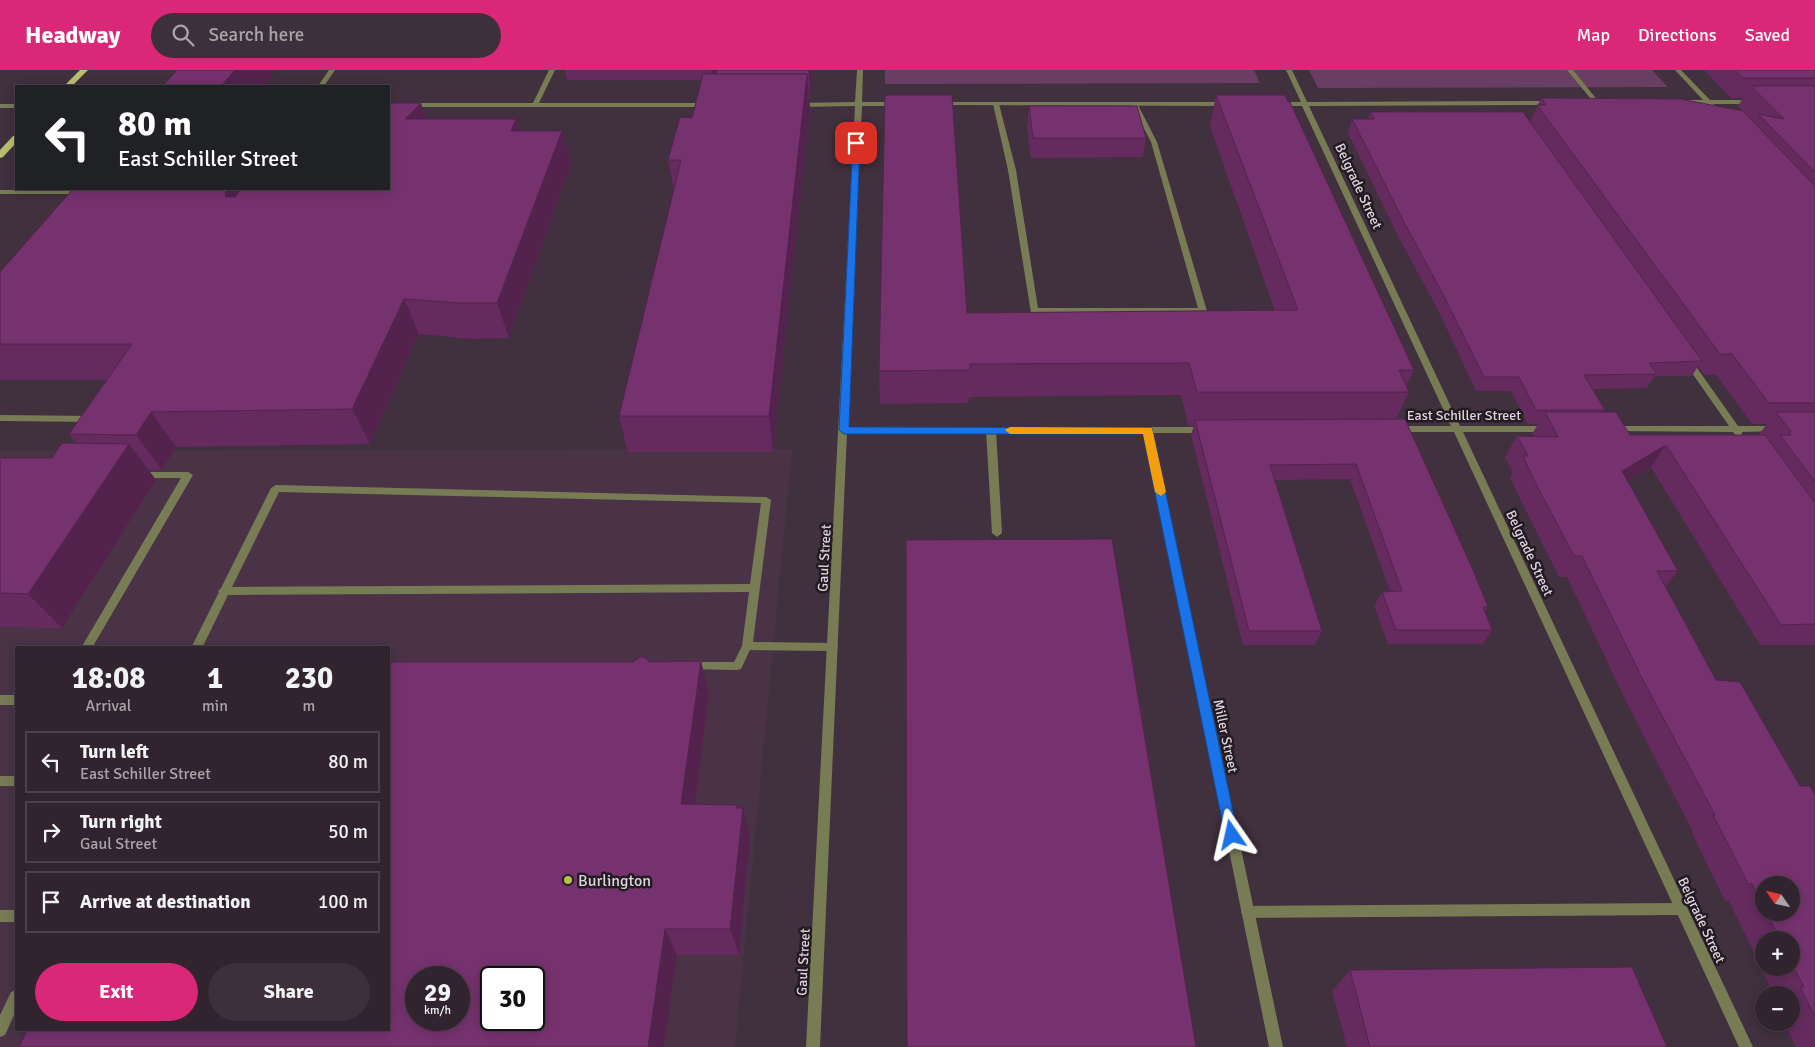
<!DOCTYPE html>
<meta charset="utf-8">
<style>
:root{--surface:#31242e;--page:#3d303a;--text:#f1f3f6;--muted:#a8a4aa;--line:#4c414a;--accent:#db2777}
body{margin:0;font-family:Signika,sans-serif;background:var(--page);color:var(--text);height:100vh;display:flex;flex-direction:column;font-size:19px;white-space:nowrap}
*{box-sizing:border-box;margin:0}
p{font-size:16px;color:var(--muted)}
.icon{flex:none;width:28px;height:28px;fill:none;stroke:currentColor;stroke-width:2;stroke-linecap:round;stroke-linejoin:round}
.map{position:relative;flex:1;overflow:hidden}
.panel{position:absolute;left:15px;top:576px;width:375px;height:385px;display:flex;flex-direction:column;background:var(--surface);border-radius:0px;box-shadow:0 2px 12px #0003,0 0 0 1px var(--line)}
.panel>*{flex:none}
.top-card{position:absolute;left:15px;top:15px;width:375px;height:105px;border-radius:0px;box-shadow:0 2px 12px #0003,0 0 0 1px var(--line);background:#202124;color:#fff;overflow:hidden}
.needle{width:32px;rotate:304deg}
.fabs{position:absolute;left:1755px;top:806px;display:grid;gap:10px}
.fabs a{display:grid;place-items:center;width:45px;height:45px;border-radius:50%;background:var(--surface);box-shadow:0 2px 12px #0003,0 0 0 1px var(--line);font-size:25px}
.speed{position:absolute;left:405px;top:896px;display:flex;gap:10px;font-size:25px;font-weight:700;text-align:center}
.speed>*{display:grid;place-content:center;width:65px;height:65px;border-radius:50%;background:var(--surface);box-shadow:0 2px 12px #0003,0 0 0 1px var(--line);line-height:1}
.speed small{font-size:12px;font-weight:400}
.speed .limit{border:2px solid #111;border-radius:8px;background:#fff;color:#111}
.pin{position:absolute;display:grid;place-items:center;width:42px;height:42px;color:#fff;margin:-21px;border-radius:10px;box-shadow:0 2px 8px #0006}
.me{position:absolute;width:55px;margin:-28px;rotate:349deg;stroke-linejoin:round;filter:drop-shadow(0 0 4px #0008)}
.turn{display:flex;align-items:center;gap:18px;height:105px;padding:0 20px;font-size:22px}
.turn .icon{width:65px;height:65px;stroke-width:2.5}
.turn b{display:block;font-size:35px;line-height:42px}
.eta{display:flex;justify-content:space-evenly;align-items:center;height:85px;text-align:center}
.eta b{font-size:30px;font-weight:700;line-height:35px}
.button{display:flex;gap:10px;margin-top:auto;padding:10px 20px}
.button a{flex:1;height:58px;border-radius:30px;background:var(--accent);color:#fff;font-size:20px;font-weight:700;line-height:58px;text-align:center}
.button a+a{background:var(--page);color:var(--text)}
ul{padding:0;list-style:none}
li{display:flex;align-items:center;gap:15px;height:62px;margin:0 10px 8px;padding:0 10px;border:2px solid var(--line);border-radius:0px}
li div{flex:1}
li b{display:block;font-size:19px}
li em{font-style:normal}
header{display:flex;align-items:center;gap:30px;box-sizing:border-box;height:70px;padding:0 25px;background:var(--accent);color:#fff}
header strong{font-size:24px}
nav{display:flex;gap:28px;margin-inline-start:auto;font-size:18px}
.search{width:350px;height:45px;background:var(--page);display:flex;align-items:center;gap:12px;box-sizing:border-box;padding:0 18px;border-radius:28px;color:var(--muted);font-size:19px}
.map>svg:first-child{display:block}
</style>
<header>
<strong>Headway</strong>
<div class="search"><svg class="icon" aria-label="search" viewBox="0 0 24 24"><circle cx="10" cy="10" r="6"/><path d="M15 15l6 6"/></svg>Search here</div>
<nav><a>Map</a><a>Directions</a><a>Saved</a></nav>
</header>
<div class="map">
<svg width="1815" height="977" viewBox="0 0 1815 977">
<rect width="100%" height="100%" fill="#41303e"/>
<path fill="#4a3347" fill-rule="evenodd" d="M 792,379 L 735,977 L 0,977 L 0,381 ZM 16,578 L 389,578 L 389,960 L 16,960 ZM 416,908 L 459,908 L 459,950 L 416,950 ZM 491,908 L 534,908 L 534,950 L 491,950 Z"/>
<g fill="#693d64">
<polygon points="885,0 1254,0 1260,13 885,14"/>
<polygon points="1309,0 1652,0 1668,17 1318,18"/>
</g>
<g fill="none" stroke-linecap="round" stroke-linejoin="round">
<g fill="#787c55" fill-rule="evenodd">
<polygon points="549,0 555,0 538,35 533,36 532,35"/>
<polygon points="1567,0 1573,0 1599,32 1599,34 1595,34"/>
<polygon points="996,32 999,34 1016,100 1038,238 1198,238 1151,72 1132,35 1135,33 1138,35 1157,72 1207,241 1206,243 1031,243 1008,100 993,34"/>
<polygon points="0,120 80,120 84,122 80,124 0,124"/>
<polygon points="0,345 93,346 97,349 93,352 0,351"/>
<polygon points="991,357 996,360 1002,463 997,467 992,463 986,360"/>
<polygon points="140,402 188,402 193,405 92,578 81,578 181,408 140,408 135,405"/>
<path d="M 276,415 L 766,427 L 771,430 L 753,572 L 833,573 L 837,574 L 838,577 L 837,580 L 833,581 L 750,580 L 741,599 L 737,600 L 686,599 L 685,596 L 686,593 L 690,592 L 734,592 L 742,576 L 749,522 L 228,525 L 202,578 L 191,578 L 219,522 L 218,521 L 221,518 L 271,418 ZM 279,422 L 761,433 L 750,514 L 232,517 Z"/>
<rect x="0" y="625" width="16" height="10"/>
<rect x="0" y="706" width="16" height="10"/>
<polygon points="1681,833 1685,835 1687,839 1685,843 1681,845 1247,848 1243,846 1241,842 1243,838 1247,836"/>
<rect x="0" y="840" width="16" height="12"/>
<polygon points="16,920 16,941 5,965 0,967 0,945 11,922"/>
</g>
<g fill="#787c55" fill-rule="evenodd">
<polygon points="329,0 335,0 324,16 318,16"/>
<polygon points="857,0 863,0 862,32 898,32 901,34 898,36 862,36 847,357 1204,357 1209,360 1204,363 1153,363 1283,977 1269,977 1144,363 847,363 820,977 806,977 855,36 797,37 794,35 797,33 855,32"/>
<polygon points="1286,0 1292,0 1307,32 1553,31 1556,33 1553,35 1309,36 1460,356 1549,356 1554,359 1549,362 1463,362 1753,977 1739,977 1454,362 1396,362 1391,359 1396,356 1451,356 1302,36 1277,36 1274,34 1277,32 1301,32"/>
<polygon points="1675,0 1681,0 1710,30 1753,30 1756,32 1753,34 1714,34 1713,36 1711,37 1706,34 1680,33 1680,31 1682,30 1703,30"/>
<polygon points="940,32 1228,32 1231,34 1228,36 938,35 937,34"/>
<polygon points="389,33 708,33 711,35 708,37 389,37"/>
<rect x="0" y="34" width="16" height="4"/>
<path d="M 1687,287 L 1690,288 L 1738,356 L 1777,356 L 1780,357 L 1782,359 L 1780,361 L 1742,362 L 1742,366 C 1737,368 1736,366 1733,362 L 1611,361 L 1609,359 L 1611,357 L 1614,356 L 1729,356 L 1683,290 Z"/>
</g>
<g fill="#b9c06e" fill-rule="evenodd">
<polygon points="80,0 88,0 72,16 64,16"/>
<polygon points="13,66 16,66 16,73 3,87 0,88 0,80"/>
</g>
</g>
<g fill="#652b5f" fill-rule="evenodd">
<polygon points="565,0 813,0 810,30 809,30 810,38 773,382 628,382 619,346 674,121 668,90 692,48 701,10 567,10"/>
<path d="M 1704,0 L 1815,0 L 1815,575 L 1760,575 L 1651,397 L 1627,410 L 1678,501 L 1665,517 L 1716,610 L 1800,716 L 1815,725 L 1815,977 L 1796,977 L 1784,952 L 1791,952 L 1791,925 L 1774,925 L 1729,831 L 1725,831 L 1692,763 L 1693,762 L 1626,631 L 1567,507 L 1559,507 L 1523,435 L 1510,407 L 1513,403 L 1505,387 L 1517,366 L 1534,366 L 1532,364 L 1538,354 L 1528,354 L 1511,321 L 1476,321 L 1438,240 L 1399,168 L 1348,63 L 1352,49 L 1368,49 L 1370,42 L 1530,52 L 1541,28 L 1753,52 L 1738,36 L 1743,28 L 1731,28 ZM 1698,296 L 1704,305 L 1716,305 L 1752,354 L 1767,354 L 1759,364 L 1759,365 L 1630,365 L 1604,342 L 1605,340 L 1592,319 L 1647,318 L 1655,306 L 1692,306 ZM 1764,815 L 1791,842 L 1764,842 ZM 1764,870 L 1791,870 L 1791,898 L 1764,898 Z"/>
<polygon points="1216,25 1414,300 1406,316 1409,322 1396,349 1488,537 1485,542 1492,560 1483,574 1388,574 1374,536 1382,522 1390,521 1350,409 1275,410 1322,561 1315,575 1243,575 1191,365 1194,355 1188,355 1181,325 969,327 968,333 880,334 879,301 967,243 1275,241 1210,56"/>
<polygon points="1029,36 1146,68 1143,87 1031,88 1027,56"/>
<polygon points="426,49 516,49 520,61 571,95 509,268 472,269 419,264 370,374 176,377 162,400 148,400 156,410 62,558 0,557 0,388 52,388 77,374 69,364 107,310 0,310 0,202 389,119"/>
<polygon points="701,591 709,625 695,735 737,735 750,768 739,885 677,885 664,977 19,977 633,592"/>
<polygon points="1350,900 1667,977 1347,977 1332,921"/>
</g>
<g fill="#53234e">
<polygon points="235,0 276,0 264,16 221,16"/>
<polygon points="711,0 717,0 713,13"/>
<polygon points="809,0 813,0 810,30 809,7"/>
<polygon points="807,4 810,38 773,382 769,346"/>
<polygon points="421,33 432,67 405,49"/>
<polygon points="516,49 526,83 511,61"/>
<polygon points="562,61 571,95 509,268 497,233"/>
<polygon points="228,119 268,119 243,158 226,127 225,123"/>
<polygon points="404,229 419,264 370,374 352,339"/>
<polygon points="151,342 176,377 162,400 136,365"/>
<polygon points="129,374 156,410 62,558 28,524"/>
<polygon points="1666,375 1651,397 1607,422 1622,401"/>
<polygon points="701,591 709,625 691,765 681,734"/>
<polygon points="737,735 741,752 743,738 750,768 739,885 730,859"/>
<polygon points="665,859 677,885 664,977 648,977"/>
</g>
<g fill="#76326f" stroke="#53234e" fill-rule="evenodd">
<polygon points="177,0 235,0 221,16 163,16"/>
<polygon points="717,0 809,0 809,7 807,7 807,4 716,4"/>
<polygon points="1735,0 1815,0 1815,8 1743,8"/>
<polygon points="703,4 807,4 769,346 619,346 681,90 668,90 680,47 692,48"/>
<polygon points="1751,16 1815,16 1815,102 1758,44 1784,49"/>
<polygon points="885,25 952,25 967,243 1298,240 1216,25 1285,25 1288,32 1290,32 1414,300 1399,300 1409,322 1197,322 1189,293 970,294 970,300 879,301"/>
<polygon points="1541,28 1680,29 1743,41 1815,116 1815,333 1769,333 1732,284 1720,284 1537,35 1546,35"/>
<polygon points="389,33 421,33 405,49 516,49 511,61 562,61 497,233 459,233 404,229 352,339 151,342 136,365 69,364 132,274 0,274 0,202 73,119 228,119 225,123 226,127 235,127 241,119 389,119"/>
<polygon points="1029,36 1137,36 1146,68 1033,68"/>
<polygon points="1370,42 1523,42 1702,291 1649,293 1657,304 1584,305 1605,340 1536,340 1519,307 1484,307 1444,226 1405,154 1352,49 1374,49"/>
<polygon points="1545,342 1616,342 1630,365 1765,365 1815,433 1815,554 1781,555 1666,375 1622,401 1678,501 1657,501 1716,610 1740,612 1800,716 1810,716 1815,725 1815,947 1800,917 1804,917 1791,892 1791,870 1780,870 1766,842 1791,842 1791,815 1764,815 1764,837 1752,814 1748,814 1713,745 1715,745 1644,612 1582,486 1574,486 1536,414 1523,386 1528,386 1517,366 1558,367"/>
<polygon points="1776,342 1815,342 1815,412 1780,365 1791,365 1789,362 1791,362"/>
<polygon points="1405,349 1473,500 1488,537 1483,537 1492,560 1396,560 1382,522 1402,521 1356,394 1270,395 1322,561 1249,561 1195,350"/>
<polygon points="62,373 129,374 28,524 0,523 0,388 52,388"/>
<polygon points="1112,469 1196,977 907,977 906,470"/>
<path d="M 642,586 L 650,592 L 701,591 L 681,734 L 737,735 L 736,738 L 743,738 L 730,859 L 665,859 L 648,977 L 19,977 L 27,960 L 389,960 L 389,592 L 633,592 ZM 416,908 L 459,908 L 459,950 L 416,950 ZM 491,908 L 534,908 L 534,950 L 491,950 Z"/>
<polygon points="1632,897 1667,977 1370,977 1350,900"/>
</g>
<polygon fill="#1a73e8" stroke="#114b97" points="853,71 860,73 849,357 1152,358 1238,765 1236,769 1232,771 1227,769 1225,765 1143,364 844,364 839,360"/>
<polygon fill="#f59e0b" points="1010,357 1152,358 1166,422 1161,426 1155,422 1143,364 1010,364 1005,360"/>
<circle fill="#b8c147" stroke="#221b21" stroke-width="2" cx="568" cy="810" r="5"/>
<g text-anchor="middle" stroke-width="5" stroke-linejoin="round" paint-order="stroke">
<g font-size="14" fill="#dfd3dd" stroke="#221b21">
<text transform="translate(1359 116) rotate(65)" y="5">Belgrade Street</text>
<text x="1464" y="350">East Schiller Street</text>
<text transform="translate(1530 483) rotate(65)" y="5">Belgrade Street</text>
<text transform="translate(824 488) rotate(-87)" y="5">Gaul Street</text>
<text transform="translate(1226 666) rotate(78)" y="5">Miller Street</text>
<text transform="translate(1702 850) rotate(65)" y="5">Belgrade Street</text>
<text transform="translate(803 892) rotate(-87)" y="5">Gaul Street</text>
</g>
<g font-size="16" fill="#dfd3dd" stroke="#221b21" text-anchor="start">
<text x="578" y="816">Burlington</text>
</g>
</g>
</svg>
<div class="fabs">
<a><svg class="needle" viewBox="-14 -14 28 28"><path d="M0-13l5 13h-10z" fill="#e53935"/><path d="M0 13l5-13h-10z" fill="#a8a4aa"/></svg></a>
<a>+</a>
<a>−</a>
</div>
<div class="speed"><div>29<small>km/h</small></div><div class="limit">30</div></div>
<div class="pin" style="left:856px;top:73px;background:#d93025"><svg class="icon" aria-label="arrive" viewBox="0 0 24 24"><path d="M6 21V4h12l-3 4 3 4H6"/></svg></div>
<svg class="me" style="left:1232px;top:765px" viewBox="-20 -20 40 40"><path d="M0-17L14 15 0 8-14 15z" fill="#1a73e8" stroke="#fff" stroke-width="4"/></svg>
<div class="top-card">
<div class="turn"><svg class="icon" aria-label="left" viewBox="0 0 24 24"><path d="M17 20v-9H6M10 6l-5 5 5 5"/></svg><div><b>80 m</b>East Schiller Street</div></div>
</div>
<section class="panel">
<div class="eta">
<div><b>18:08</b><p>Arrival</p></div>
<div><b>1</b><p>min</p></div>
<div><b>230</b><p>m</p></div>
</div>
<ul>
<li><svg class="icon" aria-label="left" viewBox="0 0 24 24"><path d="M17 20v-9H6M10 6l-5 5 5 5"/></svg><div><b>Turn left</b><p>East Schiller Street</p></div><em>80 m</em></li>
<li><svg class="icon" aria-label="right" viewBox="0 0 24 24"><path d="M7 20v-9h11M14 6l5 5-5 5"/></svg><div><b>Turn right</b><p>Gaul Street</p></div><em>50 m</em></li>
<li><svg class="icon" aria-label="arrive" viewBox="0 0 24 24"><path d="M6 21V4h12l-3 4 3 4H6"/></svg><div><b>Arrive at destination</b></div><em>100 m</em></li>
</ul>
<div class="button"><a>Exit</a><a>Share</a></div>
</section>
</div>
